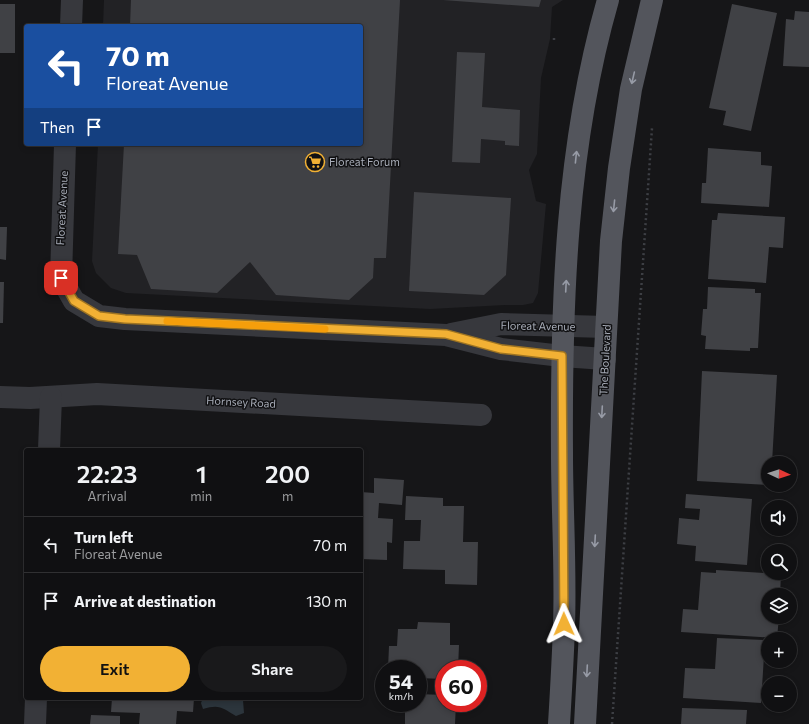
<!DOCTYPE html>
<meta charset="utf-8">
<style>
:root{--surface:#101012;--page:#19191b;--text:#f1f3f6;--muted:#9c9d9f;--line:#303032;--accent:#f2b134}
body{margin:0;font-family:Commissioner,sans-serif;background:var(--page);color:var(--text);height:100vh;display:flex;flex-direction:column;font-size:15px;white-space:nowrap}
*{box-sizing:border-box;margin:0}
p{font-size:13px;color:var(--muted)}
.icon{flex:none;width:22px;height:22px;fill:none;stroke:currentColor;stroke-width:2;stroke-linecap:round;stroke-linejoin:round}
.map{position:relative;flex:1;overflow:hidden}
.side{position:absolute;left:24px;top:448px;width:339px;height:252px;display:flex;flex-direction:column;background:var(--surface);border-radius:4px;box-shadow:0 2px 6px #0003,0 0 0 1px var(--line)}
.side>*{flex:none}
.hud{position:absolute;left:24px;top:24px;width:339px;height:122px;border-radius:4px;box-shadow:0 2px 6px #0003,0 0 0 1px var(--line);background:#1a4fa0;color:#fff;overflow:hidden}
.needle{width:26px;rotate:93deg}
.controls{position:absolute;left:761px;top:456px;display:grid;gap:8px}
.controls a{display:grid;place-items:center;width:36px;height:36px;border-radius:50%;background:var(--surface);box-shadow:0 2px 6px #0003,0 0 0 1px var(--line);font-size:20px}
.speed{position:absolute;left:375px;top:660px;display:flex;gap:8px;font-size:20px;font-weight:700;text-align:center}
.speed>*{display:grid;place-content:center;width:52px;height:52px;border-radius:50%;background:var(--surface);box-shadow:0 2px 6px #0003,0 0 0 1px var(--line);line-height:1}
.speed small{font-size:10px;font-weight:400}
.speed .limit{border:6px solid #d22;background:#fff;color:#111}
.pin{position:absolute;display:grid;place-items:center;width:34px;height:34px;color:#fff;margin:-17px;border-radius:8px;box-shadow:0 2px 6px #0006}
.me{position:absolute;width:44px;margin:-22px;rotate:359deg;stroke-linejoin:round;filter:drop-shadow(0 0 3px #0008)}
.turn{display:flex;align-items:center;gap:14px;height:84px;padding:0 16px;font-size:18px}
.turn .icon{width:52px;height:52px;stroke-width:2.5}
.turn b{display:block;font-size:28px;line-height:34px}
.then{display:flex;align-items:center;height:38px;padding:0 16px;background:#0003;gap:8px;font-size:15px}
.eta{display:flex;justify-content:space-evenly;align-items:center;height:68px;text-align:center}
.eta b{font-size:24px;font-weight:600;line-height:28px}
.button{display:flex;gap:8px;margin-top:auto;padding:8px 16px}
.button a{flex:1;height:46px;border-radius:24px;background:var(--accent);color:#111;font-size:16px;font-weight:600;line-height:46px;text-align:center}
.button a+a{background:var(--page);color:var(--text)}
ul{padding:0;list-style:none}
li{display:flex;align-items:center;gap:12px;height:56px;padding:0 16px;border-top:1px solid var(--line)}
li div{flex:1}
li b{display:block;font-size:15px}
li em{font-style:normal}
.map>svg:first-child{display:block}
</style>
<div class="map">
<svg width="809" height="724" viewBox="0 0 809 724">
<rect width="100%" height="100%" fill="#161618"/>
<polygon fill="#222225" points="104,0 563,0 552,7 550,39 541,78 537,154 529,170 536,201 546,204 538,293 533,303 523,305 505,305 430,309 126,293 111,288 96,273 92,261 98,144 361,144 361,26 103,26"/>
<path fill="#2c353c" d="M 203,698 L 240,698 L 243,700 L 244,713 L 236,716 C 222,708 220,704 203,709 L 201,703 Z"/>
<g fill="#404145">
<polygon points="131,0 400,0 386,258 374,258 373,278 349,300 276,295 250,262 217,293 151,289 137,255 118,254 124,144 361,144 361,26 130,26"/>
<polygon points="443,0 541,0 539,7"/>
<rect x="0" y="4" width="15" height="49"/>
<polygon points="732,4 777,13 751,131 723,125 726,111 709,108"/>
<polygon points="795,11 809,12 809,67 783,66 786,19 794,20"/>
<polygon points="457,52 485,53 482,107 520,110 519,146 505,145 505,141 481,139 480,163 452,162"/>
<polygon points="708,148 761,152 761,165 772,166 769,207 701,203 702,183 706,183"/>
<polygon points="414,192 511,198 506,275 484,295 409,291"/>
<polygon points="718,213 785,217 783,248 769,247 766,283 708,279 712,220 717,220"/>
<polygon points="0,227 7,227 6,260 0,259"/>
<polygon points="0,282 4,282 3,323 0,323"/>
<polygon points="708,287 755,289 755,293 761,293 758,348 750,348 750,351 705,349 706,336 701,335 703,309 707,309"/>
<polygon points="702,371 777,375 772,463 768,463 768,485 697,481"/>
<polygon points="374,478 404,480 402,505 379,503 378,518 393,519 392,543 387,542 387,560 361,559 361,492 374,493"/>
<polygon points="686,494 752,499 747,565 695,561 696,546 677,544 679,518 699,520 700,509 685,508"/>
<polygon points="406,496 443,498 443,506 464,506 463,542 478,542 477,585 445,584 445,570 403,569 404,541 420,541 421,520 405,520"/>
<polygon points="716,570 781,574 780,595 768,595 768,617 779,617 777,638 681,632 683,609 698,610 701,572 716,573"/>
<polygon points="418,622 450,623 450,645 459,645 458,669 444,669 444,679 418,678 418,669 388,669 389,646 397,646 398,629 417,629"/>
<polygon points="717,638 765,640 761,703 683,698 685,668 715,669"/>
<polygon points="418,694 444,695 444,703 456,703 455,724 405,724 405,703 418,703"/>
<polygon points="112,698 194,698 193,712 177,711 176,724 139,724 140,713 111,712"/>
<polygon points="682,708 747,710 746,724 681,724"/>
<polygon points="91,715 120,716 120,724 90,724"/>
</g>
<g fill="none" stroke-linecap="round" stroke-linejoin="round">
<g stroke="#3d3f44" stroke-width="2.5" stroke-dasharray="2 3" stroke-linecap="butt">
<polyline points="554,40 554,37"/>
<polyline points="612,724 652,128"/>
</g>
<g stroke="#37383d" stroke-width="22">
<polyline points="71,26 72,0"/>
<polyline points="65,144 61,278 74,301 99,316 125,319 446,335 501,349 562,356 605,359"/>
<polyline points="451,334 501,324 606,327"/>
<polyline points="0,397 30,398 97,394 481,415"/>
<polyline points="49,450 51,397"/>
<polyline points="35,724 36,698"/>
</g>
<g stroke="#53555c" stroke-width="22">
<path d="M 559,724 C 561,691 563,658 564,625 C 566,568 562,511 562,453 C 561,302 566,146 608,0"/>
<polyline points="585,724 611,241 619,168 631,89 652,0"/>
</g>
</g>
<defs><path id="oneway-shaft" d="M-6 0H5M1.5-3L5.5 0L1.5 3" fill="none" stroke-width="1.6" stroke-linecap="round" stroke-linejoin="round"/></defs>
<g stroke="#979ba6">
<use href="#oneway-shaft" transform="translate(633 78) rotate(103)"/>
<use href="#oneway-shaft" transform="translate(576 157) rotate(-84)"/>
<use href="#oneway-shaft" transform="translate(614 206) rotate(96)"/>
<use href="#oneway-shaft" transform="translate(566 286) rotate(-87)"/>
<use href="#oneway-shaft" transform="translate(602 412) rotate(93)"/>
<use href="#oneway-shaft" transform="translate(595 541) rotate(93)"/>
<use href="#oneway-shaft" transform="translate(587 671) rotate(93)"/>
</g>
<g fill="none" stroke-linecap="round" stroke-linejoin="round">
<g stroke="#9d7322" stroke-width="10">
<polyline id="route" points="61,278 74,301 99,316 125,319 446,334 501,349 562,356 564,624"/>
</g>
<use href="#route" stroke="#f2b134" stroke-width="7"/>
<polyline stroke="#f59e0b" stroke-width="7" points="167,321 325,329"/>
</g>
<defs>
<g id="supermarket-ring" transform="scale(1)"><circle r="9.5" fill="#111113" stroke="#f2b134" stroke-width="1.5"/><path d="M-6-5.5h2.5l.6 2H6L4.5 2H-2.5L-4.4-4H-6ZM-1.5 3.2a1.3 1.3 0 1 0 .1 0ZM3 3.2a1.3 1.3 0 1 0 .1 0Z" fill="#f2b134"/></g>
</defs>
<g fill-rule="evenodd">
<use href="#supermarket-ring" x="315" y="162"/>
</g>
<g text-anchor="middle" stroke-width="3" stroke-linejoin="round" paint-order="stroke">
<g font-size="11" fill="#a8adb8" stroke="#111113" text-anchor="start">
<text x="329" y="166">Floreat Forum</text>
</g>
<g font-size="11" fill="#a8adb8" stroke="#111113">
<text transform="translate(62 208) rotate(-87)" y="4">Floreat Avenue</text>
<text transform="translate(538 326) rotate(1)" y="4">Floreat Avenue</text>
<text transform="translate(605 360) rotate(-87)" y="4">The Boulevard</text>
<text transform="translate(241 402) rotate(3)" y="4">Hornsey Road</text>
</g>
</g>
</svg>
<div class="controls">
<a><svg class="needle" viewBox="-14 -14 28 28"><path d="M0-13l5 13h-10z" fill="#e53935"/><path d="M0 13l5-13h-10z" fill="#9c9d9f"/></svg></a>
<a><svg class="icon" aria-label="sound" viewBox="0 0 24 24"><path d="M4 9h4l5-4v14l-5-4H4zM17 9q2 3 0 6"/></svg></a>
<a><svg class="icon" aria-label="search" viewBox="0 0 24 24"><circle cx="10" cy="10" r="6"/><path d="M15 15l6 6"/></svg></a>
<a><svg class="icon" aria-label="layers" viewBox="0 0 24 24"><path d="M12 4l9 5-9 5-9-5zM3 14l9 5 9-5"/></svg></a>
<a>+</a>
<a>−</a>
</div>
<div class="speed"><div>54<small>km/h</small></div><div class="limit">60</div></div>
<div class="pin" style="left:61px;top:278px;background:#d93025"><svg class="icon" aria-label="arrive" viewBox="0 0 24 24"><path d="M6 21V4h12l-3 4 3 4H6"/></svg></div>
<svg class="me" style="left:564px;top:624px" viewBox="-20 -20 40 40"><path d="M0-17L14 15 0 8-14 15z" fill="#f2b134" stroke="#fff" stroke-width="4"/></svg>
<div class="hud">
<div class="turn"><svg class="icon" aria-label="left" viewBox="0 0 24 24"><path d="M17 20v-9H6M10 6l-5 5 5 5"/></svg><div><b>70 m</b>Floreat Avenue</div></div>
<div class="then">Then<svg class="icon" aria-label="arrive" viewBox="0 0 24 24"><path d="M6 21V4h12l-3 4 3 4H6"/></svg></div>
</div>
<section class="side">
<div class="eta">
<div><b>22:23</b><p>Arrival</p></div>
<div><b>1</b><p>min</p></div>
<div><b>200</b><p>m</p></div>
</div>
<ul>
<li><svg class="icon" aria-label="left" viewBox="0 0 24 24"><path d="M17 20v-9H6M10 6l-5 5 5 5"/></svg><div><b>Turn left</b><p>Floreat Avenue</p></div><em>70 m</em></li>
<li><svg class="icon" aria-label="arrive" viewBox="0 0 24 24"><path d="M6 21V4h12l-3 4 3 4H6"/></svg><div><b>Arrive at destination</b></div><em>130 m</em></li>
</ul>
<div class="button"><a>Exit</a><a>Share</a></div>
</section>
</div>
